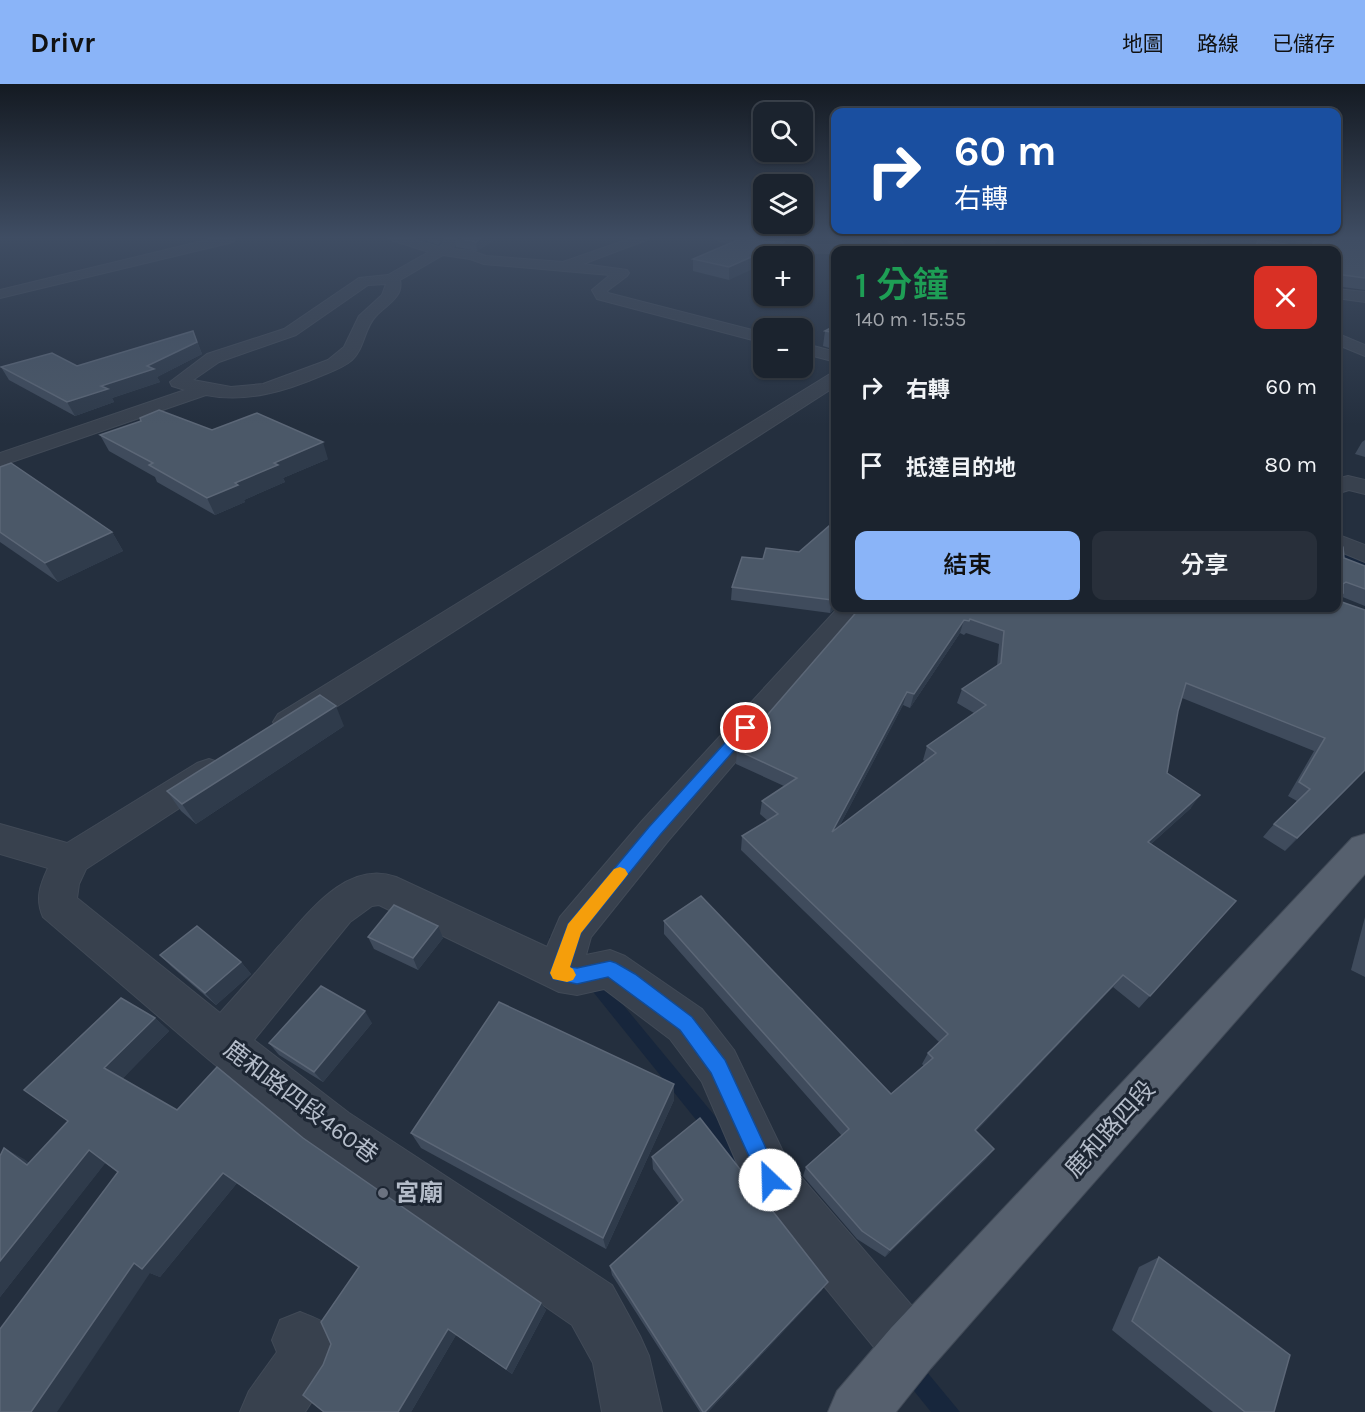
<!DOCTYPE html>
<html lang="zh-TW">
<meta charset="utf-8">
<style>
:root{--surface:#1b232e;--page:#282f3a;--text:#f1f3f6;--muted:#a0a4aa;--line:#39404a;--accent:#8ab4f8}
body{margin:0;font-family:Karla,"Noto Sans TC",sans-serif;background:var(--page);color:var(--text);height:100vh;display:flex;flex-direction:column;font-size:22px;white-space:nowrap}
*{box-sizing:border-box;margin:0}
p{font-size:20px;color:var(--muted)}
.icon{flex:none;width:33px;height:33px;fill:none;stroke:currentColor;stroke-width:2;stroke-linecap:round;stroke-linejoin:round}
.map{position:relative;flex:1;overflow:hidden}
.drawer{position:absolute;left:831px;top:162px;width:510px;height:366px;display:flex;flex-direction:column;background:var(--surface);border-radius:12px;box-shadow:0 2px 4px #0004,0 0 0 2px var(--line)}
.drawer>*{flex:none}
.banner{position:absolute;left:831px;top:24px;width:510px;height:126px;border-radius:12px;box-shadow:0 2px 4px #0004,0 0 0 2px var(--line);background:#1a4fa0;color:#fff;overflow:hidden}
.fabs{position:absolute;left:753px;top:18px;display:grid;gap:12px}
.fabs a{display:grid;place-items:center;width:60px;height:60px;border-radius:12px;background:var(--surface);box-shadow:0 2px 4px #0004,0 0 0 2px var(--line);font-size:30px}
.pin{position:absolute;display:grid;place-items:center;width:51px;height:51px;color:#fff;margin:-26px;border:3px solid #fff;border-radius:50%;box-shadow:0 2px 6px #0007}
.me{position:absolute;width:66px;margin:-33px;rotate:336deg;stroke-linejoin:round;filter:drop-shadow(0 0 4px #0008)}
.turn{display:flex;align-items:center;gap:21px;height:126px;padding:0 24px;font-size:27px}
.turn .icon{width:78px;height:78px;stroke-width:2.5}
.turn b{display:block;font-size:42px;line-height:51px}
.round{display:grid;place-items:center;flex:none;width:63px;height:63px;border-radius:12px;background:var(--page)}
.summary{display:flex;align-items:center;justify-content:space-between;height:102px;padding:0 24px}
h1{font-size:36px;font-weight:600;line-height:45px;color:#1e9e55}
.cta{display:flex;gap:12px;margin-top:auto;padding:12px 24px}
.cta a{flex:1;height:69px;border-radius:12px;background:var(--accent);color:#111;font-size:24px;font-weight:600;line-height:69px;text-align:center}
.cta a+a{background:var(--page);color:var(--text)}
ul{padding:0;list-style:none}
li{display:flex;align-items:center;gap:18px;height:78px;padding:0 24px}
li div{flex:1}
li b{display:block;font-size:22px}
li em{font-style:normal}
header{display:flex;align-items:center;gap:36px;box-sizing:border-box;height:84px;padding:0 30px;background:var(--accent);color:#111}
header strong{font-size:28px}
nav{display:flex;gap:33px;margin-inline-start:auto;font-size:21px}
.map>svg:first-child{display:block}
</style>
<header>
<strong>Drivr</strong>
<nav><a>地圖</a><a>路線</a><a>已儲存</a></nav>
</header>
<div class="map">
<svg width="1365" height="1328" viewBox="0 0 1365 1328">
<rect width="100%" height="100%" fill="#242f3e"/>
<polygon fill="#17263c" points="562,847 960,1328 931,1328 549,853"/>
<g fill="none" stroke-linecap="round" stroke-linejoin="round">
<g fill="#17263c" fill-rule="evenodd">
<polygon points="880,155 883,155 888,166 886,166"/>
<polygon points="1336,466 1365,479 1365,483 1336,471"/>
</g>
<g stroke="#414a57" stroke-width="2">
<g id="minor">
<polygon points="211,155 235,155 233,158 0,214 0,206"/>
<path d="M 388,155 L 411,155 L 439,163 L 443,160 L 444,155 L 456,155 L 453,165 L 472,167 L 486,172 L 563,178 L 629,155 L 649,155 L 583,180 L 627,186 L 629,189 L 627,192 L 607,207 L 608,209 L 764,249 L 764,259 L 597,215 L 592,206 L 610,191 L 484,180 L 470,175 L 443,171 L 400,196 C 404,213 386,221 376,232 C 364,244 365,264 352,276 C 344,283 333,287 323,291 C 286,307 247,319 206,311 L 0,382 L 0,369 L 185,306 L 172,302 L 170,298 L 207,270 L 284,245 L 359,194 L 388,191 L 429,168 ZM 386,200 L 382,211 L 359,232 L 344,263 L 328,276 L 263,300 L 231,303 L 193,296 L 219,278 L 296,251 L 368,201 Z"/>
<polygon points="715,155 739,155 755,159 865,162 872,166 836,166 836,169 755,167"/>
<polygon points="887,155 900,155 907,166 894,166"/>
<polygon points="983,155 995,155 993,166 981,166"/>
<path d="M 1137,155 C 1154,155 1206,155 1218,166 L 1190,166 L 1143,159 Z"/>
<polygon points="1297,155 1311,155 1313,159 1303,166 1289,166 1299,158"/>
<polygon points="1336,205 1365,208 1365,218 1336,214"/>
<polygon points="1336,249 1365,261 1365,272 1336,260"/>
<polygon points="802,259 836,268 836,278 802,269"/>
<polygon points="836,289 836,302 300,646 289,649 278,646 273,638 278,630 830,290"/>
<polygon points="1348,392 1365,396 1365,410 1349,406 1336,410 1336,395"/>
<polygon points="1336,450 1365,461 1365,478 1336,466"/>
<path d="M 838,524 L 867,524 L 668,757 L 591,853 L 586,871 L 610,866 L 625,872 L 702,925 L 734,966 L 788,1078 L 931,1244 L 939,1264 L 931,1284 L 911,1292 L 891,1284 L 752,1114 L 702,998 L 670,955 L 604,905 L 577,911 L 559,908 L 379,821 L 372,822 L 350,838 L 254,956 L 349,1029 L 612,1201 L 640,1252 L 649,1272 L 662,1328 L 602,1328 L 593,1279 L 572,1241 L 315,1063 L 207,974 L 43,833 C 35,815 40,801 48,784 L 0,770 L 0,740 L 67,759 L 197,679 L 209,675 L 221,679 L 226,688 L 221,697 L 86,785 L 79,800 L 77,814 L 220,929 C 240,907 259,885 278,863 C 307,831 346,775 396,793 L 547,863 L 560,833 L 642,737 Z"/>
<path d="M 300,1228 C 326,1238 331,1239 341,1265 L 333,1285 L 305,1328 L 240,1328 L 249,1307 L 277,1268 L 272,1256 L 280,1236 Z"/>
</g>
</g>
<g stroke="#414a57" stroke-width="2">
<polygon id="major" points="1365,750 1365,790 931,1284 896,1328 828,1328 837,1307 891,1244 1352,754"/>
</g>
<use href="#minor" fill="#38414e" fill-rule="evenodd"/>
<use href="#major" fill="#56606e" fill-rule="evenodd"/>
</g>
<g fill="#3f4b5c" fill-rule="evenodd">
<polygon points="427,155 441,155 439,161 427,157"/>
<polygon points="455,155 496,155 477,167 456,163"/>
<polygon points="1365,155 1365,206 1336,202 1336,166 1253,166 1258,156 1311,164"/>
<polygon points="756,157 784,170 779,172 764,172 729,196 693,187 693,175"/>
<polygon points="836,241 836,266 823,262 825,247"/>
<polygon points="193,247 202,270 157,293 160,298 112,314 114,318 75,332 9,296 1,283 77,282"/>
<polygon points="100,351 328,375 283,394 285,398 244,416 245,418 215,431 157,398 155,393 109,367"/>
<polygon points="1365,356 1365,373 1355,370 1362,358"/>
<polygon points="0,383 112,448 123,467 58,498 0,458"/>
<polygon points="836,436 836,524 830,529 731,516 732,503 763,475 799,468"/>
<path d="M 1336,461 L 1344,474 L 1365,482 L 1365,522 L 1340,512 L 1338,516 L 1353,699 L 1285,767 L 1263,753 L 1274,740 L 1297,717 L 1288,712 L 1314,667 L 1182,614 L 1178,627 L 1167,689 L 1191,724 L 1151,760 L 1236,817 L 1139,924 L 1113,903 L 976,1047 L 994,1065 L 986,1075 L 885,1173 L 857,1155 L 803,1092 L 806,1083 L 842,1052 L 664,850 L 664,837 L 891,1010 L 924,982 L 922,980 L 928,969 L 939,958 L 741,766 L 742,752 L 768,737 L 760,730 L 762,717 L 784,702 L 736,680 L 737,666 L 860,524 L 1336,524 ZM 960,549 L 964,551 L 966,549 L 999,560 L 997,582 L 962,605 L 957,619 L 974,629 L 927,662 L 923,676 L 925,677 L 839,743 L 903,621 L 910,624 Z"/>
<polygon points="344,642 196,740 181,727 167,707"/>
<polygon points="1365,833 1365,893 1351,886"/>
<polygon points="368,853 443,854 418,886 374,865"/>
<polygon points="160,871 241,878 251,890 216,921 172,883"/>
<polygon points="155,934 169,947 122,995 177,1026 303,1054 546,1226 512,1290 456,1251 411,1328 324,1328 323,1281 331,1260 359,1184 237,1099 160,1193 150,1189 118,1088 105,1079 0,1213 4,1064 29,1079 68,1037"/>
<polygon points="372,939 323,998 279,971 269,959"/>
<polygon points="674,1000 674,1016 606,1165 421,1064 411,1049"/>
<polygon points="652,1073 822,1206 708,1328 700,1328 612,1191 610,1182 679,1120 653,1085"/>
<polygon points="1159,1173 1274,1328 1213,1328 1112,1246 1139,1183"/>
</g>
<g fill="#2f3b4b">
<polygon points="480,155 496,155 477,167 476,158"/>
<polygon points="785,158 784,170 779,172 764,172 764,180 729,196 729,183"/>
<polygon points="197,258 202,270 157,293 160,298 112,314 114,318 75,332 67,318 147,282"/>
<polygon points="323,358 328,375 283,394 285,398 244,416 245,418 215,431 207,414 274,379"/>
<polygon points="112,448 123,467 58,498 45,479"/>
<polygon points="836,513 836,524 830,529 832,516"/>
<polygon points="964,536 960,549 910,624 914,610"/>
<polygon points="907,608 903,621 829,762 832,748"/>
<polygon points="336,622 344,642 196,740 182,720"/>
<polygon points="1365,686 1353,699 1285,767 1297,754"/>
<polygon points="1200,711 1191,724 1139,771 1148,758"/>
<polygon points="438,842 443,854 418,886 413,874"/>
<polygon points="241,878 251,890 216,921 205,909"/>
<polygon points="1123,891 1113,903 968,1056 975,1046"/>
<polygon points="365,927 372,939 323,998 314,988"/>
<polygon points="155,934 169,947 120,997 104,984"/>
<polygon points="674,1000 674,1016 606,1165 603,1154"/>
<polygon points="4,1064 24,1075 46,1091 27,1081"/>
<polygon points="994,1065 986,1075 885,1173 890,1166"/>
<polygon points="89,1066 107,1077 0,1213 0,1177"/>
<polygon points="223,1089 237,1099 160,1193 150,1189 57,1328 31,1328 134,1179"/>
<polygon points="828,1198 822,1206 708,1328 705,1328"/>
<polygon points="541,1219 546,1226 512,1290 506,1285"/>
<polygon points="448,1245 456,1251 411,1328 398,1328"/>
</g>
<g fill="#4b5868" stroke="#5c6777" stroke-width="1.5" fill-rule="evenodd">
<polygon points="461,155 480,155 476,158"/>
<polygon points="740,155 747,155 756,157 785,158 729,183 693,175"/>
<polygon points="1315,155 1365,155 1365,194 1336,190 1336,166 1255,166 1258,156 1311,164"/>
<polygon points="836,241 836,249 825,247"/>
<polygon points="193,247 197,258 147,282 154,285 101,302 108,305 67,318 1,283 52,269 77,282"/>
<polygon points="159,326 212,346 257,329 323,358 274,379 278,381 235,399 238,401 207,414 149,381 153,379 100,351 141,337 140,334"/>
<polygon points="11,379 112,448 45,479 0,448 0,383"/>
<polygon points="836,436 836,513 832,516 732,503 742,473 763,475 766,464 799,468"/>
<polygon points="1336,461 1343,463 1344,474 1365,482 1365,505 1346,498 1343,500 1343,509 1336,509"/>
<path d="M 1336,516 L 1365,526 L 1365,686 L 1297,754 L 1274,740 L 1310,705 L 1299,698 L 1325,654 L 1186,599 L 1178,627 L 1167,689 L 1200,711 L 1148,758 L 1236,817 L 1150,912 L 1123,891 L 975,1046 L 994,1065 L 890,1166 L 862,1147 L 806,1083 L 849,1045 L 664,837 L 701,812 L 891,1010 L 933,974 L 928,969 L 948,950 L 742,752 L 778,730 L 762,717 L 797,694 L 737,666 L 860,524 L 1336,524 ZM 970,535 L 1004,547 L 1001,579 L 962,605 L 986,621 L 927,662 L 936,669 L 832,748 L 907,608 L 914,610 L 964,536 L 969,537 Z"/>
<polygon points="320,611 336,622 182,720 167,707"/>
<polygon points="394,821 438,842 413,874 368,853"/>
<polygon points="197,842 241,878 205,909 160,871"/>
<polygon points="321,902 365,927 314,988 269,959"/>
<polygon points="121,914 155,934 104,984 177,1026 217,983 303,1054 541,1219 506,1285 448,1245 398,1328 324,1328 303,1311 323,1281 331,1260 321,1238 359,1183 223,1089 142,1185 134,1179 31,1328 0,1328 0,1245 118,1088 89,1066 0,1177 0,1072 4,1064 27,1081 68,1037 24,1006"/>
<polygon points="499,918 674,1000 603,1154 411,1049"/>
<polygon points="700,1034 828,1198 705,1328 703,1328 610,1182 683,1116 652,1073"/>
<polygon points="1159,1173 1290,1271 1274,1328 1245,1328 1132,1237"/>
</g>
<linearGradient id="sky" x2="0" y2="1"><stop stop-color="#141a22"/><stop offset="0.45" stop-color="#3f4d63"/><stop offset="1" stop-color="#3f4d63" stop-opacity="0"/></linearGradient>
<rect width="1365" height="341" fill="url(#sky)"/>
<polygon fill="#1a73e8" stroke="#114b97" stroke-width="1.5" points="746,639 753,644 751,647 660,751 581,849 570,883 577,884 610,877 616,879 635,890 692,933 725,976 777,1088 780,1096 777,1103 770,1106 763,1103 711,989 680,946 608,893 577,900 553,895 550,889 568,840 649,743 742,640"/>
<polygon fill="#f59e0b" points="620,783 625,785 628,790 625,794 581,849 570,883 573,885 576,891 573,896 567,898 553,895 550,889 568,840 614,785"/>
<circle fill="#6b7280" stroke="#1d2633" stroke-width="2" cx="383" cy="1109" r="6"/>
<g text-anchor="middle" stroke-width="6" stroke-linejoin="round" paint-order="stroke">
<g font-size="24" fill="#b4bcc9" stroke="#1d2633">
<text transform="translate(301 1018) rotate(37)" y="8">鹿和路四段460巷</text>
<text transform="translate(1110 1045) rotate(-48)" y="8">鹿和路四段</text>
</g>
<g font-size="24" font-weight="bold" fill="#b4bcc9" stroke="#1d2633" text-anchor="start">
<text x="395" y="1117">宮廟</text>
</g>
</g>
</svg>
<div class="fabs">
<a><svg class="icon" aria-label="search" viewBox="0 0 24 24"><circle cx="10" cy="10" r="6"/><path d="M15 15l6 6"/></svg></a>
<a><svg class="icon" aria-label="layers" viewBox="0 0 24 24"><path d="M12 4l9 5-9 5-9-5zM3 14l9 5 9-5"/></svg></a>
<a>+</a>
<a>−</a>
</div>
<div class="pin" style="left:746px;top:644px;background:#d93025"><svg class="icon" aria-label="arrive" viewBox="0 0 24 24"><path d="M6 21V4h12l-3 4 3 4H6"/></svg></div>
<svg class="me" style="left:770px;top:1096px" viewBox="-20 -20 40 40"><circle r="19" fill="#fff"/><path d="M0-13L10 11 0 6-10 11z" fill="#1a73e8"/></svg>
<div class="banner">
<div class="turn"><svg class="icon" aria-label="right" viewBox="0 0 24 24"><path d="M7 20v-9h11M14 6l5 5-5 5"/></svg><div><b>60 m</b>右轉</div></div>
</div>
<section class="drawer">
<div class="summary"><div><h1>1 分鐘</h1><p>140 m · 15:55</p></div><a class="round" style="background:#d93025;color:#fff"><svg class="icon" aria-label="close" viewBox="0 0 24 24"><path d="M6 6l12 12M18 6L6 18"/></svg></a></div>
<ul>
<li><svg class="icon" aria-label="right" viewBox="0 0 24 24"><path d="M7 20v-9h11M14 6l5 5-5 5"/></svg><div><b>右轉</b></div><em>60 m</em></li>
<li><svg class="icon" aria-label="arrive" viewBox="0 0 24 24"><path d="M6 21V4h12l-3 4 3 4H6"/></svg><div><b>抵達目的地</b></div><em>80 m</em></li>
</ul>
<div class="cta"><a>結束</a><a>分享</a></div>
</section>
</div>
